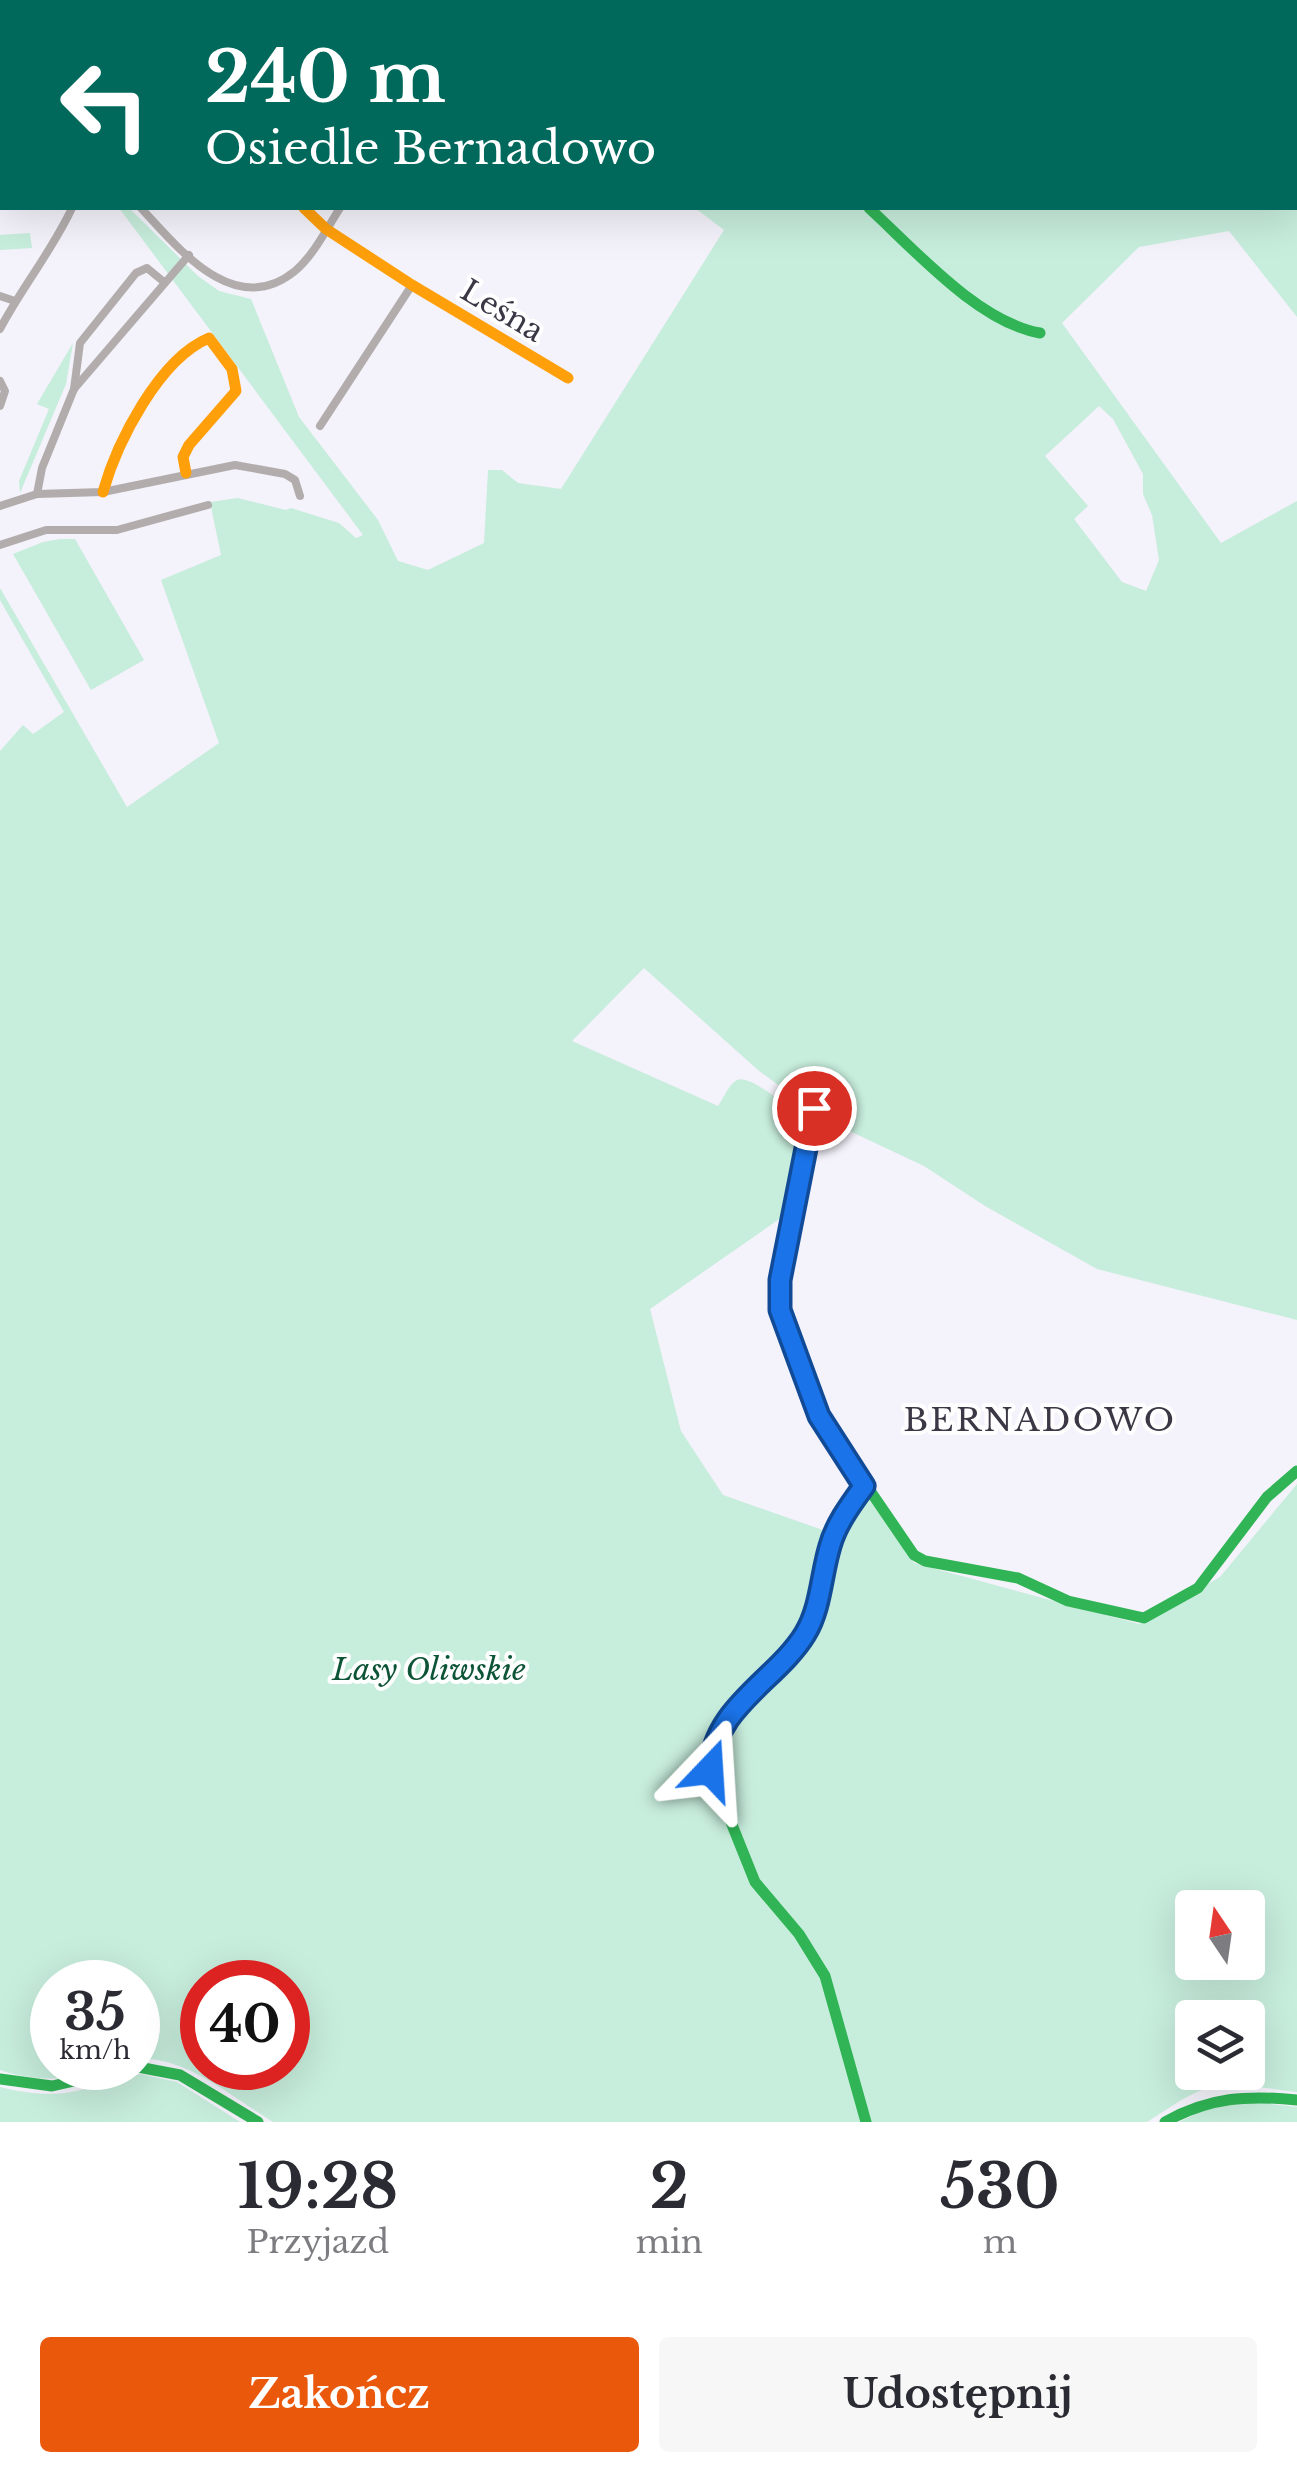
<!DOCTYPE html>
<html lang="pl">
<meta charset="utf-8">
<style>
:root{--surface:#fff;--page:#f7f7f7;--text:#2b2b33;--muted:#7c7c81;--accent:#ea580c}
body{margin:0;font-family:"Libre Baskerville",serif;background:var(--page);color:var(--text);height:100vh;display:flex;flex-direction:column;font-size:38px;white-space:nowrap}
*{box-sizing:border-box;margin:0}
p{font-size:32px;color:var(--muted)}
.icon{flex:none;width:55px;height:55px;fill:none;stroke:currentColor;stroke-width:2;stroke-linecap:round;stroke-linejoin:round}
.map{position:relative;height:2122px;overflow:hidden}
.panel{display:flex;flex-direction:column;background:var(--surface);flex:1}
.panel>*{flex:none}
.top-card{position:absolute;left:0px;top:0px;width:1298px;height:210px;box-shadow:0 10px 40px #0002;background:#00695c;color:#fff;overflow:hidden}
.needle{width:65px;rotate:347deg}
.buttons{position:absolute;left:1175px;top:1890px;display:grid;gap:20px}
.buttons a{display:grid;place-items:center;width:90px;height:90px;border-radius:10px;background:var(--surface);box-shadow:0 10px 40px #0002;font-size:50px}
.speed{position:absolute;left:30px;top:1960px;display:flex;gap:20px;font-size:50px;font-weight:700;text-align:center}
.speed>*{display:grid;place-content:center;width:130px;height:130px;border-radius:50%;background:var(--surface);box-shadow:0 10px 40px #0002;line-height:1}
.speed small{font-size:25px;font-weight:400}
.speed .limit{border:15px solid #d22;background:#fff;color:#111}
.pin{position:absolute;display:grid;place-items:center;width:85px;height:85px;color:#fff;margin:-42px;border:5px solid #fff;border-radius:50%;box-shadow:0 2px 10px #0007}
.me{position:absolute;width:110px;margin:-55px;rotate:20deg;stroke-linejoin:round;filter:drop-shadow(0 0 8px #0008)}
.turn{display:flex;align-items:center;gap:35px;height:210px;padding:0 40px;font-size:45px}
.turn .icon{width:130px;height:130px;stroke-width:2.5}
.turn b{display:block;font-size:70px;line-height:85px}
.eta{display:flex;justify-content:space-evenly;align-items:center;height:170px;text-align:center}
.eta b{font-size:60px;font-weight:700;line-height:70px}
.cta{display:flex;gap:20px;margin-top:auto;padding:20px 40px}
.cta a{flex:1;height:115px;border-radius:10px;background:var(--accent);color:#fff;font-size:40px;font-weight:700;line-height:115px;text-align:center}
.cta a+a{background:var(--page);color:var(--text)}
.map>svg:first-child{display:block}
</style>
<div class="map">
<svg width="1297" height="2122" viewBox="0 0 1297 2122">
<rect width="100%" height="100%" fill="#f4f2fa"/>
<g fill="#c7eddc" fill-rule="evenodd">
<path d="M 685,0 L 1297,0 L 1297,317 L 1229,231 L 1139,247 L 1062,323 L 1221,543 L 1297,501 L 1297,1320 L 1097,1269 L 985,1206 L 924,1166 L 824,1119 L 758,1070 L 644,968 L 572,1041 L 718,1106 C 723,1099 729,1084 737,1080 C 750,1073 792,1111 804,1120 L 796,1151 L 798,1155 L 788,1213 L 650,1309 L 681,1431 L 723,1495 L 837,1535 L 860,1498 L 868,1498 L 914,1563 L 1139,1624 L 1220,1577 L 1297,1484 L 1297,2092 C 1267,2089 1231,2080 1202,2090 C 1183,2097 1165,2111 1147,2122 L 273,2122 C 233,2098 186,2056 138,2059 L 138,1982 L 52,1982 L 52,2068 L 108,2068 C 72,2081 36,2082 0,2070 L 0,751 L 23,725 L 33,734 L 64,712 L 0,600 L 0,588 L 127,807 L 219,743 L 161,580 L 221,555 L 210,502 L 238,498 L 286,510 L 291,508 L 339,523 L 356,538 L 363,535 L 119,208 L 129,208 L 198,276 L 219,291 L 251,299 L 299,417 L 378,520 L 398,561 L 428,570 L 484,543 L 488,470 L 502,470 L 518,483 L 561,489 L 724,230 L 695,208 L 1295,208 L 1295,2 L 683,2 ZM 1099,406 L 1113,419 L 1143,474 L 1143,494 L 1152,515 L 1159,560 L 1146,591 L 1122,582 L 1074,519 L 1088,506 L 1045,456 ZM 1192,1908 L 1248,1908 L 1248,1962 L 1192,1962 ZM 202,1982 L 288,1982 L 288,2068 L 202,2068 ZM 1192,2018 L 1248,2018 L 1248,2072 L 1192,2072 Z"/>
<polygon points="30,233 32,248 0,250 0,235"/>
<polygon points="73,343 66,384 20,493 19,481 49,409 37,404"/>
<polygon points="60,539 75,539 144,660 91,690 13,554 43,542"/>
<path d="M 140,2074 L 177,2082 L 240,2122 L 0,2122 L 0,2087 C 65,2103 81,2088 140,2074 Z"/>
<polygon points="1253,2102 1297,2107 1297,2122 1179,2122 1213,2106"/>
</g>
<g fill="none" stroke-linecap="round" stroke-linejoin="round">
<g stroke="#b2adac" stroke-width="8">
<polyline points="90,0 92,2"/>
<polyline points="605,0 608,2"/>
<polyline points="475,2 475,0"/>
<polyline points="0,45 2,48"/>
<path d="M 141,208 C 179,249 235,320 295,271 C 314,255 327,228 340,208"/>
<polyline points="0,296 15,301"/>
<path d="M 0,329 C 22,287 52,251 72,208"/>
<polyline points="0,381 5,391 0,406"/>
<polyline points="74,389 80,343 136,273 147,268 164,282"/>
<polyline points="320,426 412,285"/>
<polyline points="37,494 42,468 74,389 189,255"/>
<polyline points="0,506 37,494 103,492 235,465 285,474 295,480 300,496"/>
<polyline points="0,545 46,530 117,530 208,505"/>
</g>
<g stroke="#30b455" stroke-width="11">
<path d="M 869,208 C 915,250 978,322 1040,333"/>
<polyline points="815,1108 781,1280 781,1311 819,1416 914,1555 925,1561 1018,1578 1068,1601 1144,1618 1198,1588 1267,1497 1297,1471"/>
<polyline points="864,1486 830,1544 816,1608 805,1635 746,1697 721,1732 710,1770 755,1882 799,1934 825,1976 866,2122"/>
<polyline points="138,2067 180,2075 258,2122"/>
<polyline points="0,2079 52,2086 132,2068"/>
<path d="M 1165,2122 C 1209,2097 1248,2095 1297,2100"/>
</g>
<g stroke="#ff9f0a" stroke-width="11">
<polyline points="304,208 326,229 412,285 568,378"/>
<path d="M 103,492 C 117,442 159,359 209,338 L 232,369 L 236,391 L 189,445 L 183,457 L 186,473"/>
</g>
</g>
<g fill="none" stroke-linecap="round" stroke-linejoin="round">
<g stroke="#114b97" stroke-width="25">
<path id="route" d="M 710,1770 C 713,1707 777,1680 805,1634 C 821,1608 821,1575 830,1546 C 836,1524 851,1504 864,1486 L 819,1416 L 780,1310 L 780,1280 L 814,1108"/>
</g>
<use href="#route" stroke="#1a73e8" stroke-width="18"/>
</g>
<g text-anchor="middle" stroke-width="8" stroke-linejoin="round" paint-order="stroke">
<g font-size="30" fill="#3b3745" stroke="#fefefe">
<text transform="translate(502 311) rotate(31)" y="10">Leśna</text>
</g>
<g font-size="30" font-style="italic" fill="#0d5437" stroke="#fefefe">
<text x="429" y="1680">Lasy Oliwskie</text>
</g>
<g font-size="32" letter-spacing="2.5" fill="#3b3745" stroke="#fefefe">
<text x="1040" y="1431">BERNADOWO</text>
</g>
</g>
</svg>
<div class="buttons">
<a><svg class="needle" viewBox="-14 -14 28 28"><path d="M0-13l5 13h-10z" fill="#e53935"/><path d="M0 13l5-13h-10z" fill="#7c7c81"/></svg></a>
<a><svg class="icon" aria-label="layers" viewBox="0 0 24 24"><path d="M12 4l9 5-9 5-9-5zM3 14l9 5 9-5"/></svg></a>
</div>
<div class="speed"><div>35<small>km/h</small></div><div class="limit">40</div></div>
<div class="pin" style="left:814px;top:1108px;background:#d93025"><svg class="icon" aria-label="arrive" viewBox="0 0 24 24"><path d="M6 21V4h12l-3 4 3 4H6"/></svg></div>
<svg class="me" style="left:710px;top:1770px" viewBox="-20 -20 40 40"><path d="M0-17L14 15 0 8-14 15z" fill="#1a73e8" stroke="#fff" stroke-width="4"/></svg>
<div class="top-card">
<div class="turn"><svg class="icon" aria-label="left" viewBox="0 0 24 24"><path d="M17 20v-9H6M10 6l-5 5 5 5"/></svg><div><b>240 m</b>Osiedle Bernadowo</div></div>
</div>
</div>
<section class="panel">
<div class="eta">
<div><b>19:28</b><p>Przyjazd</p></div>
<div><b>2</b><p>min</p></div>
<div><b>530</b><p>m</p></div>
</div>
<div class="cta"><a>Zakończ</a><a>Udostępnij</a></div>
</section>
